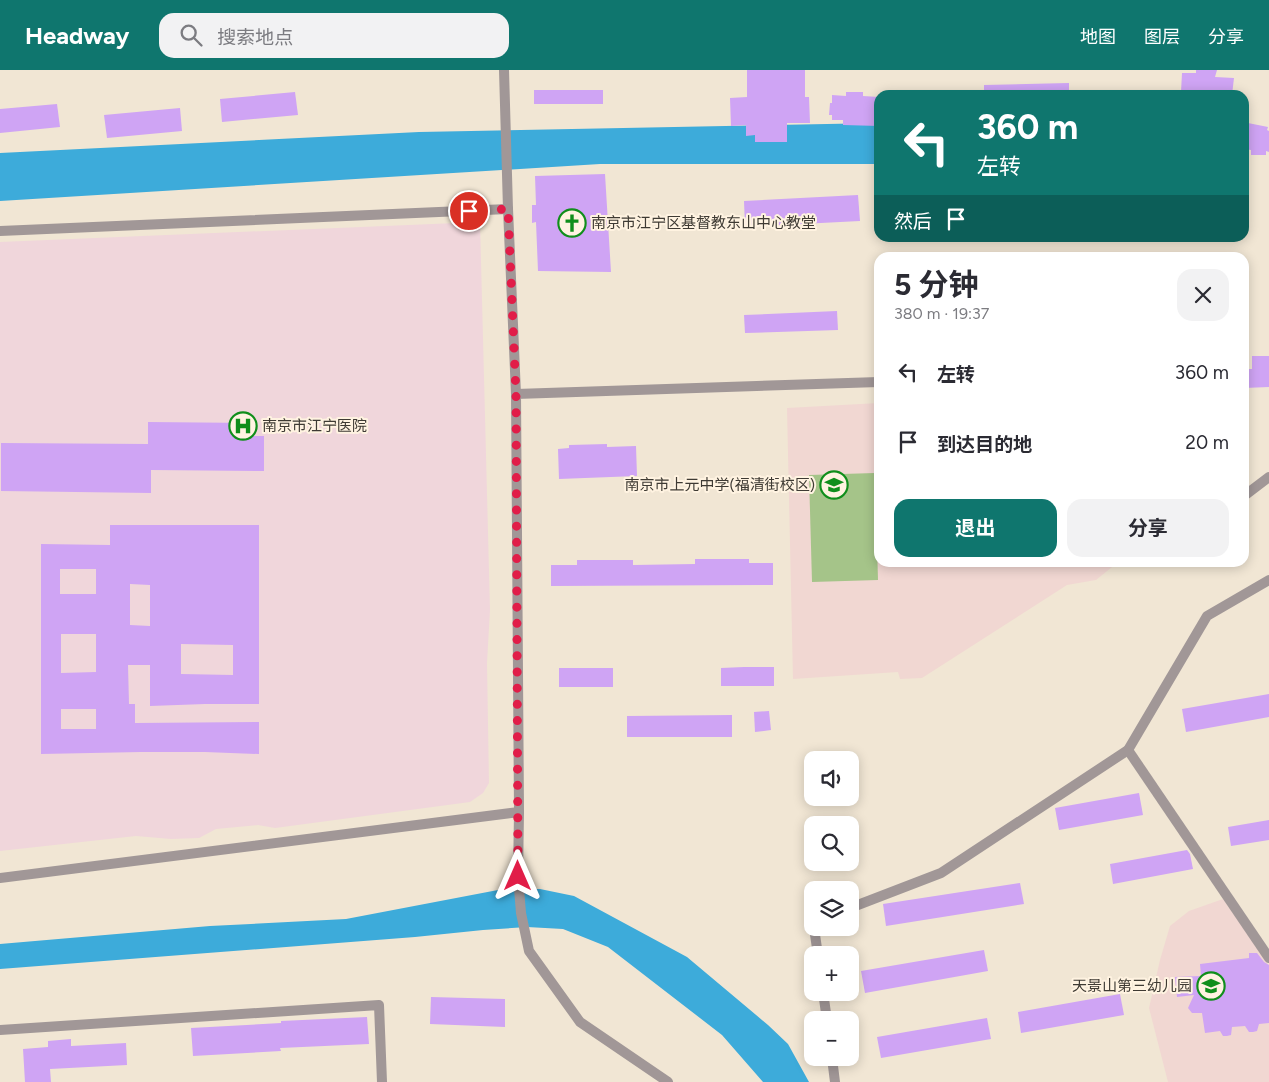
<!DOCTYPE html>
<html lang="zh">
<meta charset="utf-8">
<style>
:root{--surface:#fff;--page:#f2f2f3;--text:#2b2b33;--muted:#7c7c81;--accent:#0f766e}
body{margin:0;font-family:Figtree,"Noto Sans SC",sans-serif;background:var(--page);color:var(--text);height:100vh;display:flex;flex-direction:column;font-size:19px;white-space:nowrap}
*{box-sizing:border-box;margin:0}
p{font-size:16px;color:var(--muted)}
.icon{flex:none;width:28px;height:28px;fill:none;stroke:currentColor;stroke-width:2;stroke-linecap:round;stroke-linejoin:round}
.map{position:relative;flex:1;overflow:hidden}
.drawer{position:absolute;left:874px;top:182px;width:375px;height:315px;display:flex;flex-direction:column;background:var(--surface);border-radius:15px;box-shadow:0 2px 12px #0003}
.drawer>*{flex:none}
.guide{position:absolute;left:874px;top:20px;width:375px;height:152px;border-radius:15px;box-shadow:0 2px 12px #0003;background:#0f766e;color:#fff;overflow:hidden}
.fabs{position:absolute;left:804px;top:681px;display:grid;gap:10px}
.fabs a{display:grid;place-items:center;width:55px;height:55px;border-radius:10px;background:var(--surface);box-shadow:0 2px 12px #0003;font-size:25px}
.pin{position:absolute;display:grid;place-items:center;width:42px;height:42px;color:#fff;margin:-21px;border:2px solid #fff;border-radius:50%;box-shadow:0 1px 5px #0007}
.me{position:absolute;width:55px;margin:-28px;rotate:0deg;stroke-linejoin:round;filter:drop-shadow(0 0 4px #0008)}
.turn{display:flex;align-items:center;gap:18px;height:105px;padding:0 20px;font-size:22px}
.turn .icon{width:65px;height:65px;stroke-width:2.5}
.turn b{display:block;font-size:35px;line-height:42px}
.then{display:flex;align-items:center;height:48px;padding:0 20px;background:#0003;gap:10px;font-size:19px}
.round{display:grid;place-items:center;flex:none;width:52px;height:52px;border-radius:15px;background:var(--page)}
.overview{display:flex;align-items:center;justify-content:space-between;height:85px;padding:0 20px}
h1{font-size:30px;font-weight:700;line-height:38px}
.button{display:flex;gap:10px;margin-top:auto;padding:10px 20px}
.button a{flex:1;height:58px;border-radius:15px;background:var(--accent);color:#fff;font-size:20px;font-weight:700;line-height:58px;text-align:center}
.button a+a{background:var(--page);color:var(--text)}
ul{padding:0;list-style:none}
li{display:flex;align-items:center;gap:15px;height:70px;padding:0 20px}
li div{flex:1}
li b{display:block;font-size:19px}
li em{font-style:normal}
header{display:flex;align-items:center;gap:30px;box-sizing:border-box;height:70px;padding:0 25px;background:var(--accent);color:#fff}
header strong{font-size:24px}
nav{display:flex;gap:28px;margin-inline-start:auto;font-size:18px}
.search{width:350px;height:45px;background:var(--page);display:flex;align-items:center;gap:12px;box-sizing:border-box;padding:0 18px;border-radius:15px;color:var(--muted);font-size:19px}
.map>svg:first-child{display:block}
</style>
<header>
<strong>Headway</strong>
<div class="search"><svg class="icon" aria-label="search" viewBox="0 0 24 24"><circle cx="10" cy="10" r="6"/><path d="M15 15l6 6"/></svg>搜索地点</div>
<nav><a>地图</a><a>图层</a><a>分享</a></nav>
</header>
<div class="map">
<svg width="1269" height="1012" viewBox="0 0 1269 1012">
<rect width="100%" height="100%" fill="#f1e6d4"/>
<g fill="#f1d7d2">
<polygon points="879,333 879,492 1117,493 1096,510 1067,515 922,608 900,609 898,602 793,609 787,338"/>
<polygon points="1223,829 1269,895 1269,1012 1168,1012 1149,938 1160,890 1170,856 1189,841"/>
</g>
<polygon fill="#f0d6db" points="480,152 490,540 487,593 489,713 483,723 470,732 275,758 258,755 216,759 199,768 171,769 136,766 0,781 0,172"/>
<polygon fill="#a5c489" points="875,403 878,510 812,512 809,405"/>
<g fill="#3dabda">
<polygon points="879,53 879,94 600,94 0,131 0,83 419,62"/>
<polygon points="540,819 574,826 687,887 768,955 788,974 809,1012 763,1012 722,965 608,877 563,859 527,857 483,860 415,867 0,899 0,874 210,856 346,849 498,820"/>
</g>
<g fill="#cfa4f4" fill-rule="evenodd">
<polygon points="747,0 805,0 805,27 809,27 810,53 787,53 787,72 755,72 755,65 746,66 746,55 731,56 730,28 747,27"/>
<polygon points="1196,0 1217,0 1215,7 1234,8 1232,25 1197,25 1181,22 1182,3 1196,3"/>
<polygon points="1069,13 1069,25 984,25 984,15"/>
<rect x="534" y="20" width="69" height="14"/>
<polygon points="295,22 298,45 222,52 220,29"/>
<polygon points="846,22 863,22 863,26 879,27 879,56 843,55 843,50 832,50 832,45 829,45 830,33 832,33 832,25 846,26"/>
<polygon points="57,34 60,57 0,63 0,39"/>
<polygon points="180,38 182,61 107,68 104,45"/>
<polygon points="1248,53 1268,57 1267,60 1269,61 1269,82 1266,81 1266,85 1251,85 1251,80 1244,79 1244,58 1247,59"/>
<polygon points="605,104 611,202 538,201 536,152 532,153 532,135 536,135 535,106"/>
<polygon points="858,125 860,151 745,157 744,131"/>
<polygon points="837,241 838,260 745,263 744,245"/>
<polygon points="1252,286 1269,286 1269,317 1244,318 1244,299 1252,299"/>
<polygon points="148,352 253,353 253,366 264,366 264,401 151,400 151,423 1,421 1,373 148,374"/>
<polygon points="607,374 607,377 636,376 637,406 559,409 558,379 569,378 569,375"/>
<path d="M 110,455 L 259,455 L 259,634 L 205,634 L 150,636 L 150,595 L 128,595 L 129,634 L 135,634 L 135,653 L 259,652 L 259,684 L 205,682 L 141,682 L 41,684 L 41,474 L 110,475 ZM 60,499 L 96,499 L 96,524 L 60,524 ZM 130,514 L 150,515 L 150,556 L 130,555 ZM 61,564 L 96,564 L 96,602 L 61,603 ZM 181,574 L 233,575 L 233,605 L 181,604 ZM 61,639 L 96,639 L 96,659 L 61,659 Z"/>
<polygon points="695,489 749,489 749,493 773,493 773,515 551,516 551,495 577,495 577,490 633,490 633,495 695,494"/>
<polygon points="744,597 774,597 774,616 721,616 721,598"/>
<rect x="559" y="598" width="54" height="19"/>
<polygon points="1269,624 1269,647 1186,662 1182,639"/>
<polygon points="769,641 771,660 755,662 754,642"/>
<polygon points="732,645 732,667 627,667 627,646"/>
<polygon points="1139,723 1143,745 1059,760 1055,738"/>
<polygon points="1269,750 1269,770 1231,776 1228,757"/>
<polygon points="1187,780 1190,784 1193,799 1113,814 1110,794"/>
<polygon points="1020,813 1024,834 886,856 883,834"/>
<polygon points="984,880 988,901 865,923 861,901"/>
<polygon points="1249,883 1257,883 1264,892 1269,895 1269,953 1259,954 1257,961 1253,962 1249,962 1245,956 1232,957 1231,965 1227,966 1223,966 1220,961 1205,963 1202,943 1192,943 1188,938 1194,925 1177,927 1175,907 1201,906 1200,894 1249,888"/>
<polygon points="1120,924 1124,945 1021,963 1018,942"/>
<polygon points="431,927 505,929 505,957 430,954"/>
<polygon points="367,947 369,974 280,978 281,981 193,986 191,958 281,953 281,951"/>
<polygon points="987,948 991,969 881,988 877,967"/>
<polygon points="71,969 71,976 126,973 127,995 50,999 51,1012 25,1012 23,979 48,977 48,971"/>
</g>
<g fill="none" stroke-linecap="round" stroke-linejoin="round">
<g stroke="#a19797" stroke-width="10">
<polyline points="504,0 508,139 516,324 519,742 518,806 521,843 529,881 580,952 668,1012"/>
<polyline points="0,161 508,139"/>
<polyline points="516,324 879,312"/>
<polyline points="1244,426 1269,407"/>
<polyline points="1128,680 1269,888"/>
<polyline points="0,808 519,742"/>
<polyline points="850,838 941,803 1128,680 1207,546 1269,510"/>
<polyline points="814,858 818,885"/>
<polyline points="823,922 827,950"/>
<polyline points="0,960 379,935 382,1012"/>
<polyline points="832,988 835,1012"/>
</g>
</g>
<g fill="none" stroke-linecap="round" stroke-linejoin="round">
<polyline stroke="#e11d48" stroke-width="9" stroke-dasharray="0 16.2" points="469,141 508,139 516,324 518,806"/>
</g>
<defs>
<g id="church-ring" transform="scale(1.4375)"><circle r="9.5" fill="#fff3e1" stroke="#108e1b" stroke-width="1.5"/><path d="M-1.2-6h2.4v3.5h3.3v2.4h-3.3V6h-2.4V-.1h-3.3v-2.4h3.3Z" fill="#108e1b"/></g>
<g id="hospital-ring" transform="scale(1.4375)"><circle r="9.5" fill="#fff3e1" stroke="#108e1b" stroke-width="1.5"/><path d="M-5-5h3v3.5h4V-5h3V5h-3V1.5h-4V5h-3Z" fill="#108e1b"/></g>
<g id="school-ring" transform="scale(1.4375)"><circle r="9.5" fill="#fff3e1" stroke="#108e1b" stroke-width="1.5"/><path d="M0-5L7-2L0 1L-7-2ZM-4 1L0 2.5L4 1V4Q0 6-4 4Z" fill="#108e1b"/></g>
</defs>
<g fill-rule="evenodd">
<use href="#church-ring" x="572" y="153"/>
<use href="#hospital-ring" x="243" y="356"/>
<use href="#school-ring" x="834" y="415"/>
<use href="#school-ring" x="1211" y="916"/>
</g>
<g text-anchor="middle" stroke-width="4" stroke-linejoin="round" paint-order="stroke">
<g font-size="15" fill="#3e3a33" stroke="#fff3e1" text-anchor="start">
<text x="591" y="158">南京市江宁区基督教东山中心教堂</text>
<text x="262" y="361">南京市江宁医院</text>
<text x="815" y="420" text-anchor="end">南京市上元中学(福清街校区)</text>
<text x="1192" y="921" text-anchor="end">天景山第三幼儿园</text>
</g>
</g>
</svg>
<div class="fabs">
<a><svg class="icon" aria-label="sound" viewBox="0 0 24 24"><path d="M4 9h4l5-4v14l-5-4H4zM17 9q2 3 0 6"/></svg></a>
<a><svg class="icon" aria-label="search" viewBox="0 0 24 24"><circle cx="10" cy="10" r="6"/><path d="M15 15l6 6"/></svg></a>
<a><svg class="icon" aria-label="layers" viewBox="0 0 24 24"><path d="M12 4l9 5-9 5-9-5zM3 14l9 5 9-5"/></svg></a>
<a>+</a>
<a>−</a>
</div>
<div class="pin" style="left:469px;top:141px;background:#d93025"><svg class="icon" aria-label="arrive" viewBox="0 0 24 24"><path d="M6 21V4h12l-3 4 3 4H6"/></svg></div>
<svg class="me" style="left:518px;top:806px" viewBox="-20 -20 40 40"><path d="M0-17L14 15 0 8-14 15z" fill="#e11d48" stroke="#fff" stroke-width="4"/></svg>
<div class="guide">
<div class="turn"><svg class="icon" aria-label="left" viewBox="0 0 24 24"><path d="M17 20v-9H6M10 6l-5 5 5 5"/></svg><div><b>360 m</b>左转</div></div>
<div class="then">然后<svg class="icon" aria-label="arrive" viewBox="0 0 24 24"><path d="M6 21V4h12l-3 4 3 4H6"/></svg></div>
</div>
<section class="drawer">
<div class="overview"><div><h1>5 分钟</h1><p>380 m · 19:37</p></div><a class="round"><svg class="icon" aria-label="close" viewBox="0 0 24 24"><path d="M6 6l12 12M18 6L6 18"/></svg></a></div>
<ul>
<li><svg class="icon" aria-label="left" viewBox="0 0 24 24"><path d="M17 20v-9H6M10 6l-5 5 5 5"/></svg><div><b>左转</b></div><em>360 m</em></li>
<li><svg class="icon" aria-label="arrive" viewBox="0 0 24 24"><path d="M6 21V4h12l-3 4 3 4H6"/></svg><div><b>到达目的地</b></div><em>20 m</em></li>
</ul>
<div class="button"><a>退出</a><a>分享</a></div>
</section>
</div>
